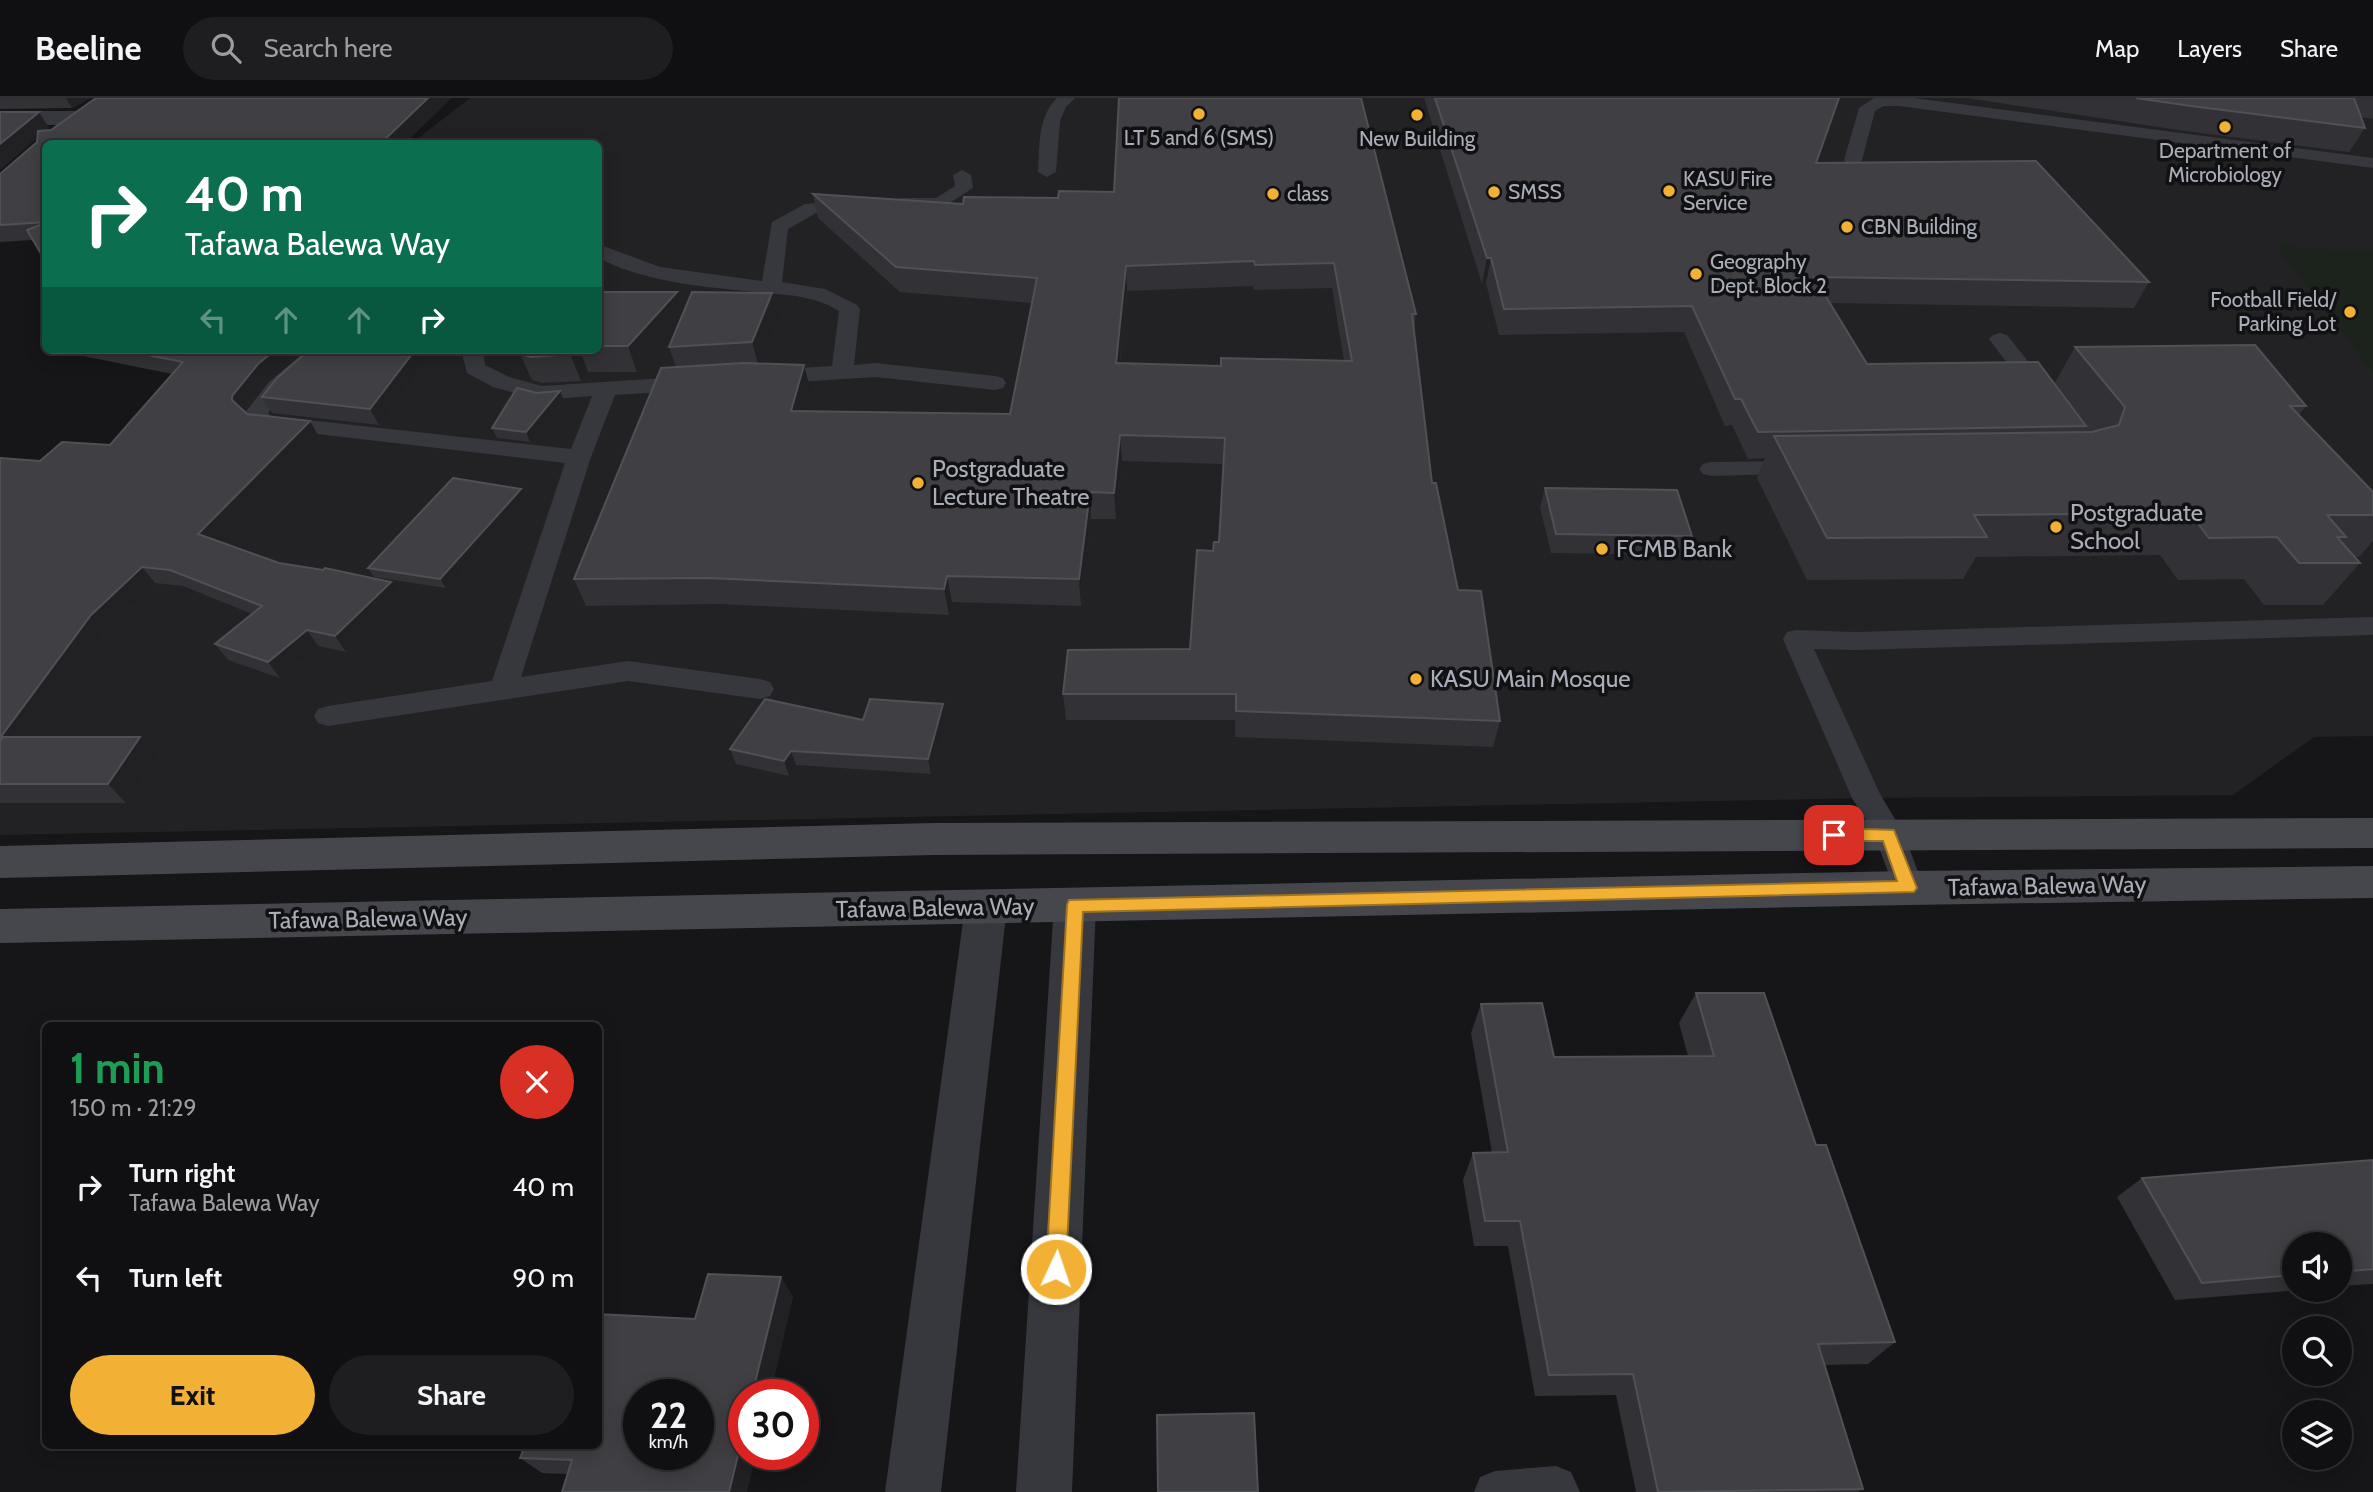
<!DOCTYPE html>
<meta charset="utf-8">
<style>
:root{--surface:#101012;--page:#1e1e20;--text:#f1f3f6;--muted:#9c9d9f;--line:#303032;--accent:#f2b134}
body{margin:0;font-family:Cabin,sans-serif;background:var(--page);color:var(--text);height:100vh;display:flex;flex-direction:column;font-size:26px;white-space:nowrap}
*{box-sizing:border-box;margin:0}
p{font-size:23px;color:var(--muted)}
.icon{flex:none;width:38px;height:38px;fill:none;stroke:currentColor;stroke-width:2;stroke-linecap:round;stroke-linejoin:round}
.map{position:relative;flex:1;overflow:hidden}
.panel{position:absolute;left:42px;top:924px;width:560px;height:427px;display:flex;flex-direction:column;background:var(--surface);border-radius:10px;box-shadow:0 4px 18px #0003,0 0 0 2px var(--line)}
.panel>*{flex:none}
.banner{position:absolute;left:42px;top:42px;width:560px;height:214px;border-radius:10px;box-shadow:0 4px 18px #0003,0 0 0 2px var(--line);background:#0b6e4f;color:#fff;overflow:hidden}
.controls{position:absolute;left:2282px;top:1134px;display:grid;gap:14px}
.controls a{display:grid;place-items:center;width:70px;height:70px;border-radius:50%;background:var(--surface);box-shadow:0 4px 18px #0003,0 0 0 2px var(--line);font-size:35px}
.speed{position:absolute;left:623px;top:1281px;display:flex;gap:14px;font-size:35px;font-weight:700;text-align:center}
.speed>*{display:grid;place-content:center;width:91px;height:91px;border-radius:50%;background:var(--surface);box-shadow:0 4px 18px #0003,0 0 0 2px var(--line);line-height:1}
.speed small{font-size:18px;font-weight:400}
.speed .limit{border:10px solid #d22;background:#fff;color:#111}
.pin{position:absolute;display:grid;place-items:center;width:60px;height:60px;color:#fff;margin:-30px;border-radius:14px;box-shadow:0 4px 10px #0006}
.me{position:absolute;width:77px;margin:-38px;rotate:3deg;stroke-linejoin:round;filter:drop-shadow(0 0 5px #0008)}
.turn{display:flex;align-items:center;gap:24px;height:147px;padding:0 28px;font-size:32px}
.turn .icon{width:91px;height:91px;stroke-width:2.5}
.turn b{display:block;font-size:49px;line-height:60px}
.lanes{display:flex;align-items:center;height:66px;padding:0 28px;background:#0003;justify-content:center;gap:35px;direction:ltr}
.lanes .off{opacity:.35}
.round{display:grid;place-items:center;flex:none;width:74px;height:74px;border-radius:37px;background:var(--page)}
.head{display:flex;align-items:center;justify-content:space-between;height:119px;padding:0 28px}
h1{font-size:42px;font-weight:700;line-height:52px;color:#1e9e55}
.primary-button{display:flex;gap:14px;margin-top:auto;padding:14px 28px}
.primary-button a{flex:1;height:80px;border-radius:42px;background:var(--accent);color:#111;font-size:28px;font-weight:700;line-height:80px;text-align:center}
.primary-button a+a{background:var(--page);color:var(--text)}
ul{padding:0;list-style:none}
li{display:flex;align-items:center;gap:21px;height:91px;padding:0 28px}
li div{flex:1}
li b{display:block;font-size:26px}
li em{font-style:normal}
header{display:flex;align-items:center;gap:42px;box-sizing:border-box;height:98px;padding:0 35px;background:var(--surface);border-bottom:2px solid var(--line)}
header strong{font-size:33px}
nav{display:flex;gap:38px;margin-inline-start:auto;font-size:24px}
.search{width:490px;height:63px;background:var(--page);display:flex;align-items:center;gap:18px;box-sizing:border-box;padding:0 24px;border-radius:38px;color:var(--muted);font-size:26px}
.map>svg:first-child{display:block}
</style>
<header>
<strong>Beeline</strong>
<div class="search"><svg class="icon" aria-label="search" viewBox="0 0 24 24"><circle cx="10" cy="10" r="6"/><path d="M15 15l6 6"/></svg>Search here</div>
<nav><a>Map</a><a>Layers</a><a>Share</a></nav>
</header>
<div class="map">
<svg width="2373" height="1394" viewBox="0 0 2373 1394">
<rect width="100%" height="100%" fill="#161618"/>
<polygon fill="#222225" points="470,0 2373,0 2373,638 2314,639 2233,697 1867,700 0,737 0,497 131,320 198,252 598,252 598,46 412,45"/>
<polygon fill="#1c231d" points="2276,148 2373,154 2373,274"/>
<g fill="none" stroke-linecap="round" stroke-linejoin="round">
<g fill="#37383d" fill-rule="evenodd">
<path d="M 1057,0 L 1075,0 L 1066,9 L 1060,23 L 1056,74 L 1047,79 L 1038,74 C 1040,48 1037,20 1057,0 Z"/>
<polygon points="1874,0 1914,0 2373,60 2373,70 1899,8 1884,8 1875,13 1862,62 1859,66 1847,66 1844,62 1859,10"/>
<polygon points="962,72 971,77 973,90 940,111 901,112 892,106 901,100 936,100 955,88 953,77"/>
<path d="M 855,102 L 862,104 L 864,108 L 862,112 L 816,115 L 788,131 L 782,184 L 825,191 L 857,207 L 860,211 L 854,267 L 876,265 L 995,278 L 1003,280 L 1006,285 L 1003,290 L 995,292 L 876,279 L 765,286 L 757,284 L 754,279 L 757,274 L 765,272 L 832,268 L 839,213 C 811,195 778,197 745,193 C 695,188 644,183 598,160 L 598,146 L 660,169 L 762,183 L 772,124 L 805,106 Z"/>
<polygon points="2000,235 2007,237 2051,292 2054,297 2051,302 2035,302 1989,241 1993,237"/>
<polygon points="307,252 331,252 285,294 268,315 271,318 571,351 592,298 541,302 493,289 467,275 461,252 483,252 485,267 509,279 542,288 695,278 703,280 706,285 703,290 695,292 615,297 591,359 521,579 628,563 760,581 770,584 774,591 770,598 760,601 628,583 328,628 318,625 314,618 318,611 328,608 492,583 565,365 257,329 244,316 269,284"/>
<polygon points="1802,363 1810,365 1814,370 1810,375 1711,378 1703,376 1699,371 1703,366 1711,364"/>
<polygon points="2373,519 2373,537 1856,552 1814,551 1880,696 1904,736 1924,790 1919,799 1908,803 1897,799 1875,738 1852,700 1783,541 1787,534 1796,532 1856,534"/>
<polygon points="1556,1368 1571,1374 1580,1394 1474,1394 1480,1379 1495,1373"/>
</g>
<g fill="#37383d" fill-rule="evenodd">
<polygon points="0,13 77,13 85,15 88,20 85,25 77,27 0,27"/>
<polygon points="1075,790 1090,795 1096,807 1072,1394 1016,1394 1054,807 1060,795"/>
<polygon points="986,792 1001,797 1007,809 941,1394 885,1394 965,809 971,797"/>
</g>
<g fill="#45474d" fill-rule="evenodd">
<polygon points="2373,720 2373,750 934,757 0,780 0,748 934,725"/>
<polygon points="2373,768 2373,800 1908,807 0,845 0,811 1908,773"/>
</g>
</g>
<g fill="#323236" fill-rule="evenodd">
<polygon points="0,0 91,0 72,10 0,11"/>
<polygon points="451,0 404,46 46,46 46,164 33,142 0,144 0,76 37,44 38,39 49,30 46,32"/>
<path d="M 1119,0 L 1416,216 L 1414,232 L 1432,385 L 1458,492 L 1500,623 L 1493,649 L 1235,639 L 1235,622 L 1066,622 L 1063,596 L 1190,551 L 1213,453 L 1219,444 L 1223,366 L 1122,363 L 1116,421 L 1091,421 L 1081,508 L 952,504 L 949,517 L 719,506 L 586,508 L 574,481 L 676,269 L 669,249 L 677,229 L 637,274 L 588,274 L 581,283 L 542,285 L 532,282 L 520,256 L 523,252 L 598,252 L 598,194 L 677,194 L 683,215 L 779,221 L 761,265 L 811,293 L 805,314 L 1010,316 L 1032,205 L 900,194 L 818,120 L 813,96 L 963,106 L 1058,100 L 1114,94 ZM 1253,188 L 1254,192 L 1332,190 L 1344,263 L 1221,268 L 1120,265 L 1127,193 Z"/>
<polygon points="1424,0 1839,0 1816,65 2149,184 2134,210 1830,205 1867,266 2054,286 2075,249 2306,308 2299,317 2373,394 2373,443 2359,459 2355,459 2360,465 2323,507 2264,507 2244,481 2178,482 2160,457 1976,459 1963,481 1807,482 1757,380 1765,360 1748,361 1732,327 1725,328 1684,234 1499,237 1486,185 1482,186"/>
<polygon points="1967,0 2373,0 2373,21 2361,19 2365,30 2349,54 2178,32"/>
<polygon points="75,252 303,252 267,282 243,313 247,316 319,339 218,443 279,465 401,500 346,554 318,548 280,580 228,562 215,546 252,516 183,488 155,485 105,533 28,639 157,658 126,705 0,705 0,360 40,363 110,347 172,276 78,257"/>
<polygon points="309,252 435,252 379,327 272,315 262,299"/>
<polygon points="564,303 530,344 497,340 492,330"/>
<polygon points="1545,390 1692,438 1685,457 1551,455 1540,409"/>
<polygon points="525,401 446,490 374,479 368,470"/>
<polygon points="946,621 931,676 796,667 789,678 736,666 730,651 863,622"/>
<polygon points="1696,895 1816,1047 1895,1244 1868,1266 1824,1267 1863,1391 1858,1394 1636,1394 1616,1297 1535,1298 1508,1148 1474,1148 1463,1082 1473,1055 1492,1055 1471,935 1481,906 1554,959 1688,958 1679,925"/>
<polygon points="2373,1062 2373,1186 2340,1188 2340,1146 2294,1146 2294,1192 2299,1192 2175,1202 2117,1099 2142,1080"/>
<polygon points="793,1198 770,1297 744,1297 568,1376 542,1375 520,1360 695,1221"/>
</g>
<g fill="#212124">
<polygon points="66,0 91,0 72,10"/>
<polygon points="428,0 451,0 404,46 380,46"/>
<polygon points="39,14 49,30 0,72 0,46"/>
<polygon points="1487,160 1491,160 1486,185 1482,186"/>
<polygon points="1126,168 1127,193 1117,290 1116,265"/>
<polygon points="677,194 685,221 637,274 628,248"/>
<polygon points="772,195 779,221 759,270 752,244"/>
<polygon points="275,252 303,252 267,282 242,314 232,302 232,298 258,266"/>
<polygon points="415,252 435,252 379,327 370,311"/>
<polygon points="574,252 580,252 588,274 581,283 570,256"/>
<polygon points="804,267 811,293 798,339 791,313"/>
<polygon points="560,293 564,303 530,344 526,334"/>
<polygon points="310,323 319,339 210,452 198,436"/>
<polygon points="1120,337 1122,363 1116,421 1114,395"/>
<polygon points="521,391 525,401 446,490 440,481"/>
<polygon points="1090,394 1091,421 1081,508 1079,481"/>
<polygon points="142,469 155,485 105,533 7,670 0,663 0,640 91,517"/>
<polygon points="947,478 952,504 949,517 944,491"/>
<polygon points="391,484 401,500 346,554 335,538"/>
<polygon points="307,532 318,548 280,580 268,564"/>
<polygon points="943,606 946,621 931,676 928,661"/>
<polygon points="140,639 157,658 126,705 108,686"/>
<polygon points="791,653 796,667 789,678 784,663"/>
<polygon points="781,1179 793,1198 770,1297 752,1297"/>
<polygon points="744,1333 744,1356 756,1356 747,1394 729,1394"/>
</g>
<g fill="#3f3f44" stroke="#4f5156" stroke-width="2" fill-rule="evenodd">
<polygon points="96,0 428,0 380,46 46,46 46,124 0,127 0,76 37,44 38,33 51,32"/>
<path d="M 1119,0 L 1361,0 L 1416,216 L 1412,216 L 1432,385 L 1436,385 L 1458,492 L 1481,493 L 1500,623 L 1236,613 L 1236,596 L 1063,596 L 1068,552 L 1190,551 L 1197,452 L 1213,453 L 1214,444 L 1219,444 L 1225,340 L 1120,337 L 1114,395 L 1090,394 L 1079,481 L 947,478 L 944,491 L 709,480 L 574,481 L 661,270 L 744,265 L 804,267 L 791,313 L 1010,316 L 1037,180 L 896,169 L 813,96 L 963,106 L 964,99 L 1058,100 L 1059,93 L 1114,94 ZM 1254,163 L 1255,167 L 1334,165 L 1352,263 L 1221,260 L 1221,268 L 1116,265 L 1126,168 Z"/>
<polygon points="1435,0 1839,0 1816,65 2036,63 2149,184 1814,179 1867,266 2038,264 2086,328 1758,334 1741,301 1735,301 1692,208 1504,211 1491,160 1487,160"/>
<polygon points="2136,0 2354,0 2365,30 2191,8"/>
<polygon points="0,14 39,14 0,46"/>
<polygon points="46,125 46,164 27,132"/>
<polygon points="598,194 677,194 628,248 598,248"/>
<polygon points="692,194 772,195 752,244 669,249"/>
<polygon points="2255,247 2306,308 2290,308 2373,394 2373,417 2327,417 2346,439 2337,439 2360,465 2299,465 2277,439 2209,440 2190,415 1974,417 1987,439 1827,440 1774,338 2092,334 2119,327 2125,309 2075,249"/>
<polygon points="122,252 275,252 258,266 232,298 232,302 247,316 310,323 198,436 279,465 323,472 325,470 391,484 335,538 307,532 268,564 215,546 262,508 170,472 142,469 91,517 0,640 0,360 40,363 62,344 110,347 183,264"/>
<polygon points="309,252 415,252 370,311 262,299 277,280"/>
<polygon points="523,252 574,252 570,256 531,259 520,256"/>
<polygon points="517,290 537,295 560,293 526,334 492,330"/>
<polygon points="453,380 521,391 440,481 368,470"/>
<polygon points="1545,390 1677,392 1692,438 1556,436"/>
<polygon points="765,601 863,622 870,601 943,606 928,661 791,653 784,663 730,651"/>
<polygon points="3,639 140,639 108,686 0,686 0,643"/>
<polygon points="1696,895 1764,895 1816,1047 1826,1047 1895,1244 1818,1246 1863,1391 1658,1394 1633,1276 1549,1277 1520,1123 1485,1123 1473,1055 1508,1054 1481,906 1542,905 1554,959 1714,958"/>
<polygon points="2373,1062 2373,1171 2340,1174 2340,1146 2294,1146 2294,1177 2202,1185 2142,1080"/>
<path d="M 708,1176 L 781,1179 L 752,1297 L 744,1297 L 744,1333 L 729,1394 L 562,1394 L 572,1362 L 520,1360 L 525,1348 L 598,1348 L 598,1216 L 695,1221 ZM 639,1297 L 698,1297 L 698,1356 L 639,1356 Z"/>
<polygon points="1254,1315 1258,1394 1158,1394 1157,1317"/>
</g>
<polygon fill="#f2b134" stroke="#9d7322" stroke-width="2" points="1834,730 1894,732 1917,790 1914,794 1083,814 1066,1171 1063,1178 1056,1181 1049,1178 1046,1171 1067,807 1069,802 1897,783 1883,743 1834,743 1826,737"/>
<g fill="#f2b134" stroke="#111113" stroke-width="2.5">
<circle cx="1199" cy="16" r="7"/>
<circle cx="1417" cy="17" r="7"/>
<circle cx="2225" cy="29" r="7"/>
<circle cx="1669" cy="93" r="7"/>
<circle cx="1494" cy="94" r="7"/>
<circle cx="1273" cy="96" r="7"/>
<circle cx="1847" cy="129" r="7"/>
<circle cx="1696" cy="176" r="7"/>
<circle cx="2350" cy="214" r="7"/>
<circle cx="918" cy="385" r="7"/>
<circle cx="2056" cy="429" r="7"/>
<circle cx="1602" cy="451" r="7"/>
<circle cx="1416" cy="581" r="7"/>
</g>
<g text-anchor="middle" stroke-width="7" stroke-linejoin="round" paint-order="stroke">
<g font-size="21" fill="#a8adb8" stroke="#111113" text-anchor="start">
<text x="1199" y="47" text-anchor="middle">LT 5 and 6 (SMS)</text>
<text x="1417" y="48" text-anchor="middle">New Building</text>
<text x="2225" y="60" text-anchor="middle">Department of<tspan x="2225" dy="24">Microbiology</tspan></text>
<text x="1683" y="88">KASU Fire<tspan x="1683" dy="24">Service</tspan></text>
<text x="1508" y="101">SMSS</text>
<text x="1287" y="103">class</text>
<text x="1861" y="136">CBN Building</text>
<text x="1710" y="171">Geography<tspan x="1710" dy="24">Dept. Block 2</tspan></text>
<text x="2336" y="209" text-anchor="end">Football Field/<tspan x="2336" dy="24">Parking Lot</tspan></text>
</g>
<g font-size="24" fill="#a8adb8" stroke="#111113" text-anchor="start">
<text x="932" y="379">Postgraduate<tspan x="932" dy="28">Lecture Theatre</tspan></text>
<text x="2070" y="423">Postgraduate<tspan x="2070" dy="28">School</tspan></text>
<text x="1616" y="459">FCMB Bank</text>
<text x="1430" y="589">KASU Main Mosque</text>
</g>
<g font-size="24" fill="#a8adb8" stroke="#111113">
<text transform="translate(2047 788) rotate(-1)" y="8">Tafawa Balewa Way</text>
<text transform="translate(935 810) rotate(-1)" y="8">Tafawa Balewa Way</text>
<text transform="translate(368 821) rotate(-1)" y="8">Tafawa Balewa Way</text>
</g>
</g>
</svg>
<div class="controls">
<a><svg class="icon" aria-label="sound" viewBox="0 0 24 24"><path d="M4 9h4l5-4v14l-5-4H4zM17 9q2 3 0 6"/></svg></a>
<a><svg class="icon" aria-label="search" viewBox="0 0 24 24"><circle cx="10" cy="10" r="6"/><path d="M15 15l6 6"/></svg></a>
<a><svg class="icon" aria-label="layers" viewBox="0 0 24 24"><path d="M12 4l9 5-9 5-9-5zM3 14l9 5 9-5"/></svg></a>
</div>
<div class="speed"><div>22<small>km/h</small></div><div class="limit">30</div></div>
<div class="pin" style="left:1834px;top:737px;background:#d93025"><svg class="icon" aria-label="arrive" viewBox="0 0 24 24"><path d="M6 21V4h12l-3 4 3 4H6"/></svg></div>
<svg class="me" style="left:1056px;top:1171px" viewBox="-20 -20 40 40"><circle r="17" fill="#f2b134" stroke="#fff" stroke-width="3"/><path d="M0-11L8 9 0 5-8 9z" fill="#fff"/></svg>
<div class="banner">
<div class="turn"><svg class="icon" aria-label="right" viewBox="0 0 24 24"><path d="M7 20v-9h11M14 6l5 5-5 5"/></svg><div><b>40 m</b>Tafawa Balewa Way</div></div>
<div class="lanes"><svg class="icon off" aria-label="left" viewBox="0 0 24 24"><path d="M17 20v-9H6M10 6l-5 5 5 5"/></svg><svg class="icon off" aria-label="ahead" viewBox="0 0 24 24"><path d="M12 20V5M6 11l6-6 6 6"/></svg><svg class="icon off" aria-label="ahead" viewBox="0 0 24 24"><path d="M12 20V5M6 11l6-6 6 6"/></svg><svg class="icon" aria-label="right" viewBox="0 0 24 24"><path d="M7 20v-9h11M14 6l5 5-5 5"/></svg></div>
</div>
<section class="panel">
<div class="head"><div><h1>1 min</h1><p>150 m · 21:29</p></div><a class="round" style="background:#d93025;color:#fff"><svg class="icon" aria-label="close" viewBox="0 0 24 24"><path d="M6 6l12 12M18 6L6 18"/></svg></a></div>
<ul>
<li><svg class="icon" aria-label="right" viewBox="0 0 24 24"><path d="M7 20v-9h11M14 6l5 5-5 5"/></svg><div><b>Turn right</b><p>Tafawa Balewa Way</p></div><em>40 m</em></li>
<li><svg class="icon" aria-label="left" viewBox="0 0 24 24"><path d="M17 20v-9H6M10 6l-5 5 5 5"/></svg><div><b>Turn left</b></div><em>90 m</em></li>
</ul>
<div class="primary-button"><a>Exit</a><a>Share</a></div>
</section>
</div>
